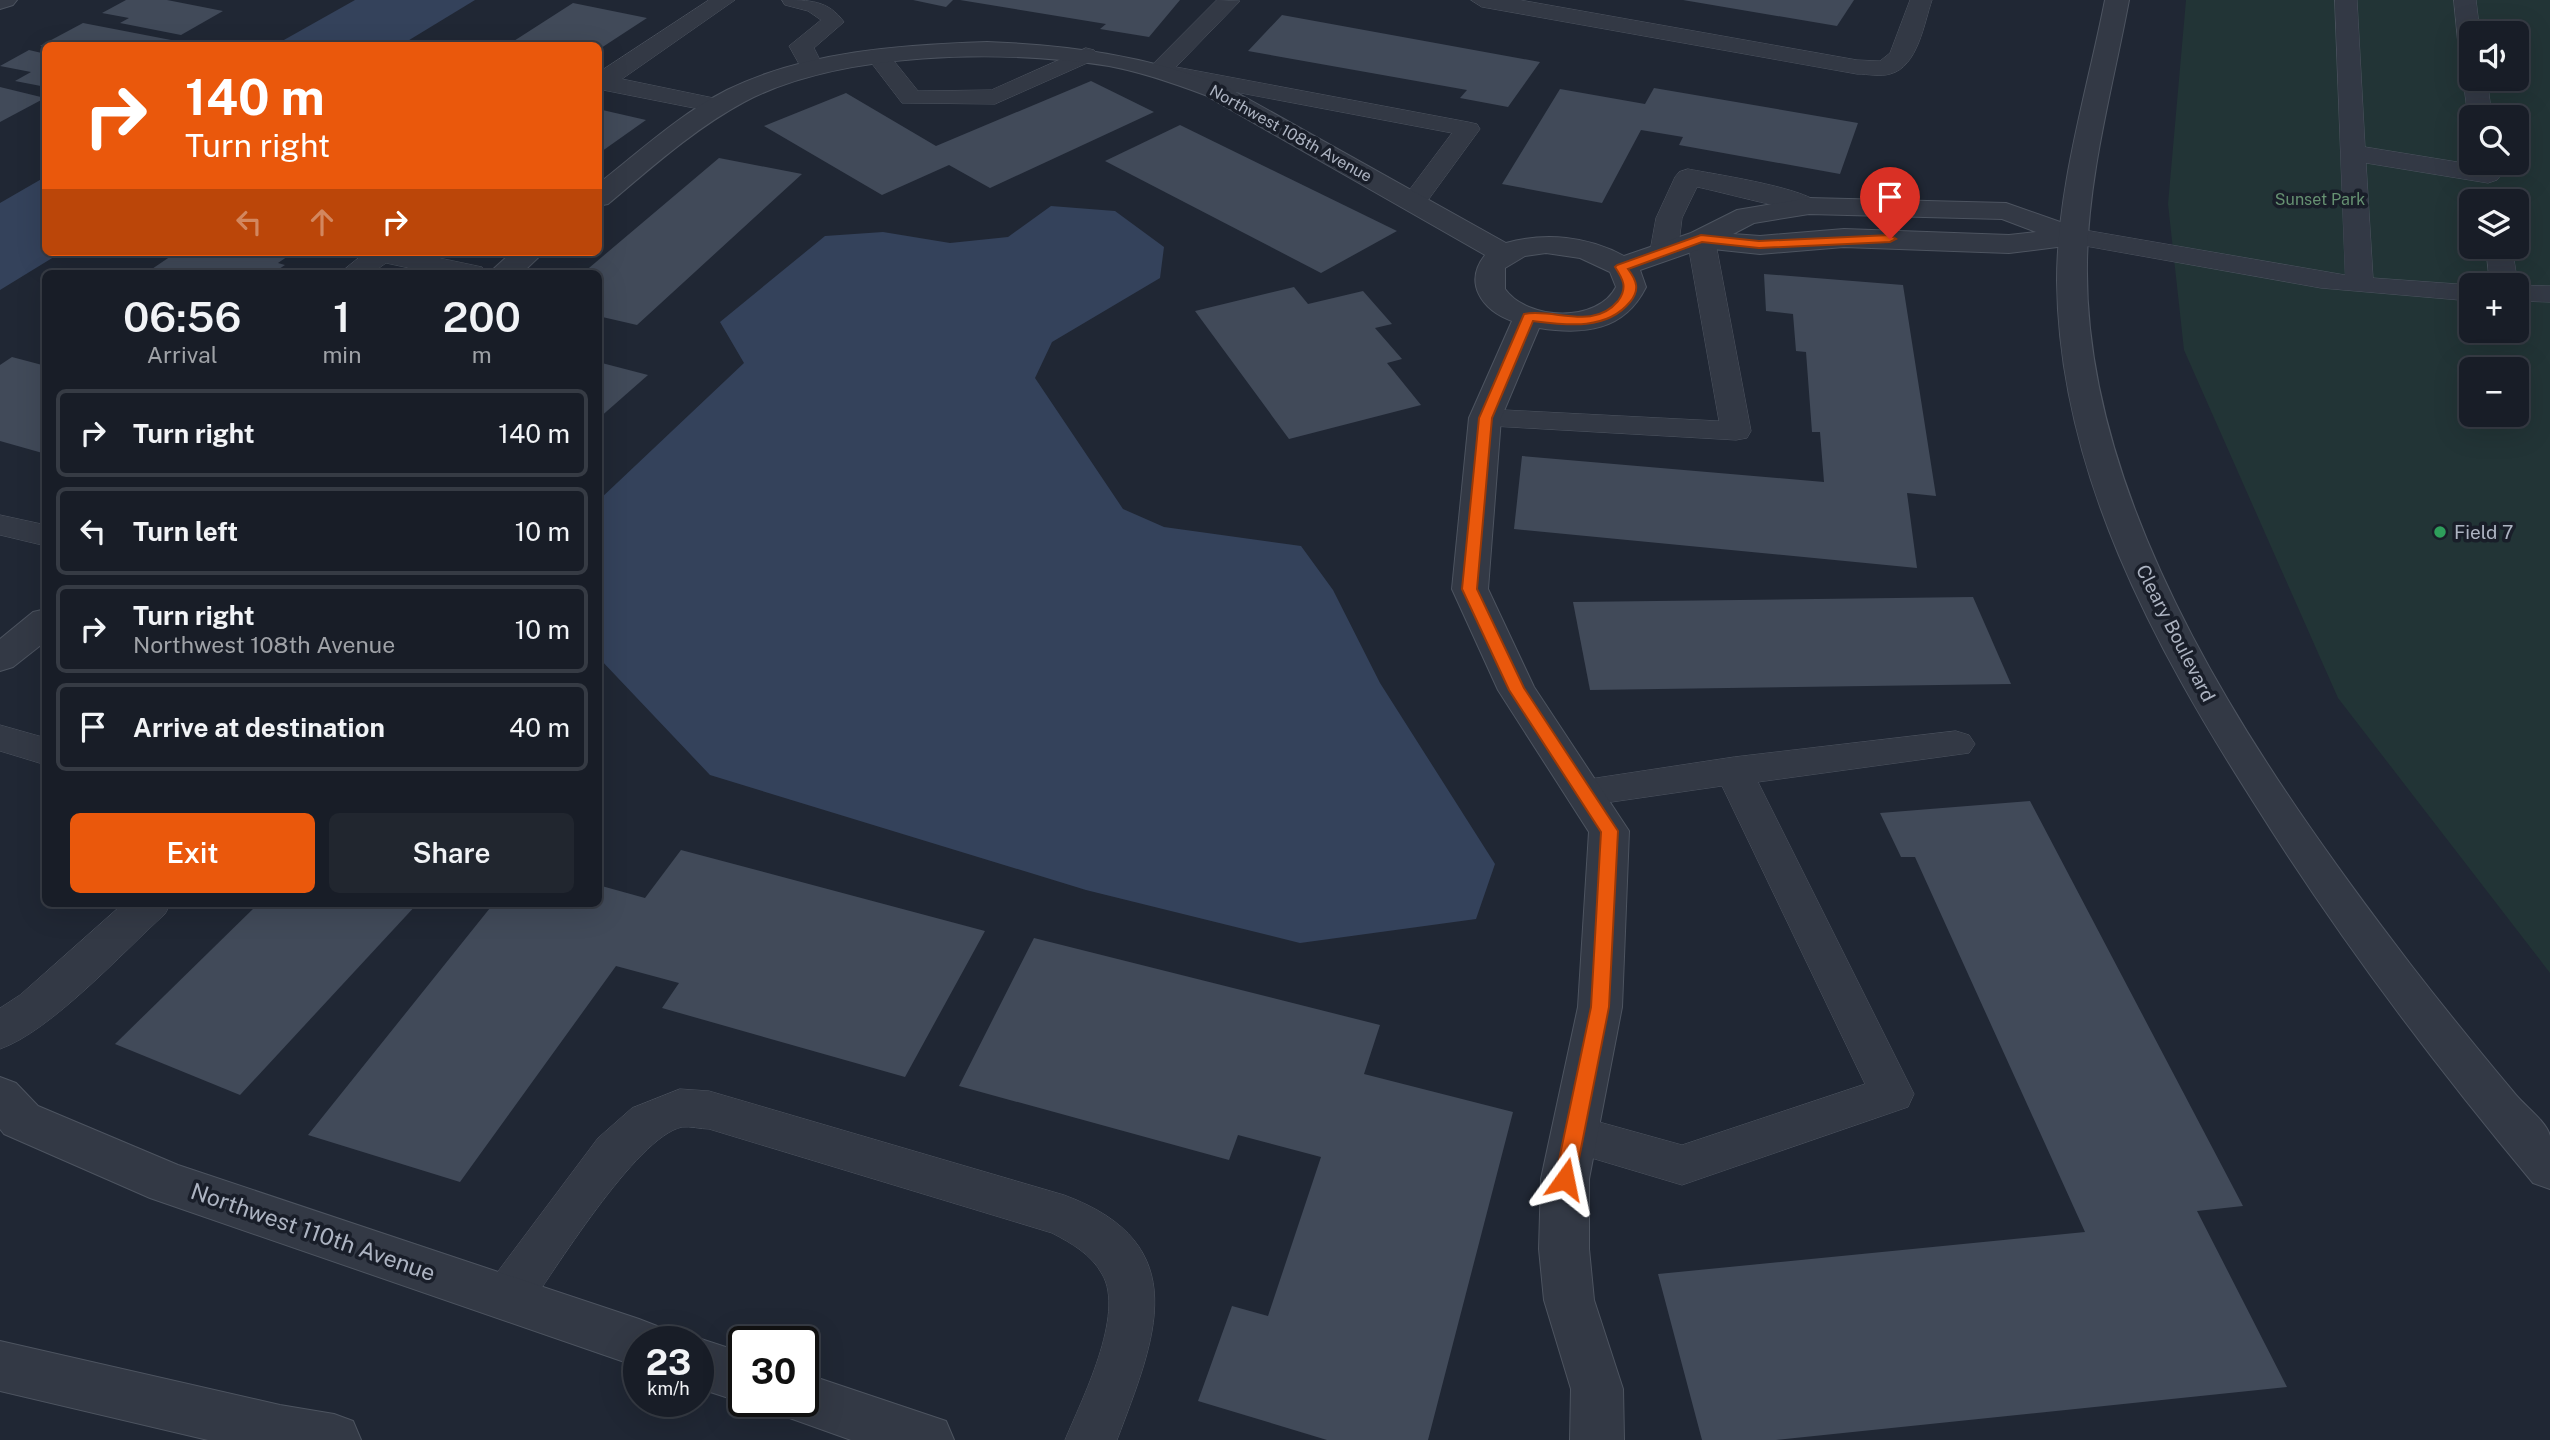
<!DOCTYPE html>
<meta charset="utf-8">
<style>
:root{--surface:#181d27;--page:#21262f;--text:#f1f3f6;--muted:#9fa2a7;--line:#363b44;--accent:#ea580c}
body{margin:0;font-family:"Public Sans",sans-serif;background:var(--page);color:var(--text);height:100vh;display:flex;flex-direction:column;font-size:26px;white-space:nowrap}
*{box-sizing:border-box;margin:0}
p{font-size:23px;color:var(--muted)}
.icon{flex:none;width:38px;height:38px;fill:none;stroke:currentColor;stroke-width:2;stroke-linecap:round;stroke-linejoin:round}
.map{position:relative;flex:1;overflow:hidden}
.sheet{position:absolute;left:42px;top:270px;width:560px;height:637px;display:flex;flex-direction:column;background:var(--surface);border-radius:10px;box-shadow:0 7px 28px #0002,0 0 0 2px var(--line)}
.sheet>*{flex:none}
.banner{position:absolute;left:42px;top:42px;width:560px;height:214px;border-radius:10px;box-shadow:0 7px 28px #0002,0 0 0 2px var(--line);background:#ea580c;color:#fff;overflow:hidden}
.controls{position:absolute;left:2459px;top:21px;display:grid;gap:14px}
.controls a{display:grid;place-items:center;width:70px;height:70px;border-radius:10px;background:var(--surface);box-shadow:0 7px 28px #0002,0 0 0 2px var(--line);font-size:35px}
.speed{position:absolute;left:623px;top:1326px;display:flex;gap:14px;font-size:35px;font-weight:700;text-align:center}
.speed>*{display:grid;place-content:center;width:91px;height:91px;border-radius:50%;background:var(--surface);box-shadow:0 7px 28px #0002,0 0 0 2px var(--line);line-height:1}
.speed small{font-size:18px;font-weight:400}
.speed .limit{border:4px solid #111;border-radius:10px;background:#fff;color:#111}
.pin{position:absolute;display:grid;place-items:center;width:60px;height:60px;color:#fff;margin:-72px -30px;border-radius:50% 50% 50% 0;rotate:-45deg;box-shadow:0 0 7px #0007}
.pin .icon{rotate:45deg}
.me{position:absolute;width:77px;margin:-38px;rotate:12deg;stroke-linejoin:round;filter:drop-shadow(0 0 5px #0008)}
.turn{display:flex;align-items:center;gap:24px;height:147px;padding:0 28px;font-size:32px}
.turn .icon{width:91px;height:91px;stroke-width:2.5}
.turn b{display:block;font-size:49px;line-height:60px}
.lanes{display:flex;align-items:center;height:66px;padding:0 28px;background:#0003;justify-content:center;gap:35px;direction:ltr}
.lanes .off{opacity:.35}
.eta{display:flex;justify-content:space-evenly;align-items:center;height:119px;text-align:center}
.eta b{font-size:42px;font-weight:600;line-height:49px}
.action{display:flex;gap:14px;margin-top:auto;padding:14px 28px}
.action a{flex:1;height:80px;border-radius:10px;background:var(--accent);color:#fff;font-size:28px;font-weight:600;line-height:80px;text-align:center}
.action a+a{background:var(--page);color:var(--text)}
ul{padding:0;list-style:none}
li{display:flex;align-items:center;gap:21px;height:88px;margin:0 14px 10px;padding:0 14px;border:4px solid var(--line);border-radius:10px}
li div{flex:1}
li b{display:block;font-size:26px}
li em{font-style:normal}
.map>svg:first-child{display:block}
</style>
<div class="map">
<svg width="2550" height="1440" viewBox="0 0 2550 1440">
<rect width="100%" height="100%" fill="#202734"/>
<path fill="#223436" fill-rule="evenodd" d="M 2186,0 L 2550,0 L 2550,973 L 2338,698 L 2184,350 L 2168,204 ZM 2471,33 L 2516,33 L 2516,79 L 2471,79 ZM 2471,117 L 2516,117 L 2516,163 L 2471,163 ZM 2471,201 L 2516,201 L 2516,247 L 2471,247 ZM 2471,285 L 2516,285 L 2516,331 L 2471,331 ZM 2471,369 L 2516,369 L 2516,415 L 2471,415 Z"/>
<g fill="#34425b">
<polygon points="355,0 475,0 401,45 275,45"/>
<polygon points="45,177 46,252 62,252 0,290 0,203"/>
<polygon points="1051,206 1115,211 1164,247 1160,278 1052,342 1035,378 1123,509 1164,527 1301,546 1333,590 1380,683 1495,864 1476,919 1300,943 1086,890 710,775 599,658 599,500 744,363 720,322 825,236 883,232 950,243 1008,237"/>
</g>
<g fill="#414a59">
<polygon points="126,0 167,0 223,11 181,35 120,23 129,18 102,13"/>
<polygon points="913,0 953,0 946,7"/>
<polygon points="960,0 1180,0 1149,37 1100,29 1106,24"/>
<polygon points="1683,0 1854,0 1837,26"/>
<polygon points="573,3 647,18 598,50 598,46 506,46"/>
<polygon points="1282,15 1540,62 1508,107 1460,98 1467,90 1248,51"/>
<polygon points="83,23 171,40 161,46 40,46"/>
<polygon points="29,50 46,54 46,87 15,81 31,72 0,66"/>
<polygon points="1091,81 1154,112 990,188 949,165 882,195 764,126 846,93 936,146"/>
<polygon points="0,87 45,98 0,122"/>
<polygon points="1654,88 1858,123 1840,174 1679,145 1683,137 1641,130 1602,203 1502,184 1560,89 1645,104"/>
<polygon points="598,109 646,120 598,154"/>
<polygon points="1180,125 1397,231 1321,273 1105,161"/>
<polygon points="719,158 802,174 637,325 598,316 598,273 583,273"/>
<polygon points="177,252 294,252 278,263 285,265 273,273 146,273"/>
<polygon points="1764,274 1903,285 1936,496 1907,493 1917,568 1514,529 1522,456 1824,482 1820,432 1812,432 1806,352 1796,351 1793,314 1766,311"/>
<polygon points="1294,287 1308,304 1363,291 1392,324 1375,328 1402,359 1387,363 1421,405 1289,439 1195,311"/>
<polygon points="12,357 46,366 46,454 0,441 0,365"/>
<polygon points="598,362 648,375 598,419"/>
<polygon points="1973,597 2011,684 1590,690 1573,602"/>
<polygon points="2030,801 2243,1206 2197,1211 2287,1387 1776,1440 1702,1440 1658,1274 2085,1232 1915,857 1901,857 1880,813"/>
<polygon points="681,850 985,931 905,1077 662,1008 679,983 616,966 460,1182 308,1135 494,903 598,903 598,885 645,898"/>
<polygon points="259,903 418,903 240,1095 115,1044"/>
<polygon points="1034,938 1380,1025 1364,1074 1513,1112 1428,1440 1327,1440 1198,1401 1232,1306 1268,1316 1321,1157 1238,1135 1229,1160 959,1086"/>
</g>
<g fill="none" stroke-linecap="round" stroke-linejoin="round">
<g stroke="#4d5460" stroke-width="1">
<g id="service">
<polygon points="709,0 735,0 622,79 728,101 731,106 728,111 719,113 598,89 598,73"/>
<path d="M 782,0 C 810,0 828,0 844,22 L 814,48 L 824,68 L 820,73 L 804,73 L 789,46 L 821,20 L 808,11 L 785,5 Z"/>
<polygon points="1217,0 1240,1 1176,67 1468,122 1477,124 1480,129 1423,207 1405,207 1401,201 1452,133 1151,76 1147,71 1151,66"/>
<path d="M 1471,0 L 1520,0 L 1857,60 L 1880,61 L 1890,53 L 1910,0 L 1932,0 C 1924,23 1918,67 1890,74 C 1880,77 1868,74 1857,74 L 1482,7 Z"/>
<polygon points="2335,0 2357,0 2365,147 2488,167 2497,170 2501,175 2497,180 2488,183 2366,163 2373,278 2471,285 2474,285 2471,285 2471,301 2321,288 2063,242 2059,236 2063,230 2073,228 2345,275"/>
<polygon points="2454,0 2476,0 2480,33 2471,33 2471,60 2463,58 2459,53"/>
<polygon points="1086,48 1094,50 1098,55 1094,60 995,104 902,103 866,56 870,51 886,51 918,91 991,90"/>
<polygon points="2471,73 2471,79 2487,79 2492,117 2471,117 2471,122 2468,117 2463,79"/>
<path d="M 1688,169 C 1713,174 1810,188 1822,206 L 1818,212 C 1805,215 1718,191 1697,187 L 1682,218 L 1678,251 L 1674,257 L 1654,257 L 1650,251 L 1656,218 L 1675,177 L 1679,172 Z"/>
<polygon points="1701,231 1711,233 1715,239 1751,431 1747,438 1736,440 1474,425 1470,418 1474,411 1485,409 1719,421 1687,239 1691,233"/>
<polygon points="2486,247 2512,247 2518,285 2550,286 2550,302 2516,301 2516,285 2490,285"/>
<polygon points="366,252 411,252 482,267 486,273 432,273 386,263 372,273 340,273"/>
<polygon points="0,515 46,525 46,546 0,535"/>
<polygon points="0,725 46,738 46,765 0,751"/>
<polygon points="1956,731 1969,735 1975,744 1969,753 1758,782 1914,1094 1908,1107 1682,1185 1558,1148 1551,1134 1558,1120 1574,1115 1682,1145 1865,1084 1722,786 1584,806 1570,802 1565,792 1570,782 1734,757"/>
<path d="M 124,903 L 171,903 L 165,914 C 123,952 51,1031 0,1049 L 0,1008 L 20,995 Z"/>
<path d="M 680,1089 L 709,1091 L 1064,1195 C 1197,1244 1155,1339 1117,1440 L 1065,1440 C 1081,1401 1126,1314 1102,1274 C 1091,1254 1071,1243 1052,1233 L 709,1129 C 701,1129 690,1126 682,1127 C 636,1137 553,1273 524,1314 L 507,1320 L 490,1314 L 483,1298 L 490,1282 L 598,1138 L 632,1108 Z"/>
</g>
</g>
<g stroke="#4d5460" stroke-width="2">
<g id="minor">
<polygon points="0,0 17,0 13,5 0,9"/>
<path d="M 987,42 C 1070,45 1145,56 1223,85 L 1506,243 C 1545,232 1588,236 1624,256 L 1691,233 L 1737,210 L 1809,198 L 2006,203 L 2083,230 L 2087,236 L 2083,242 L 2073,245 L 2009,253 L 1844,247 L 1760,254 L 1703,248 L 1640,270 L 1646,287 C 1624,331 1584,335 1539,328 L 1501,418 L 1488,589 L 1534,687 L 1629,831 L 1622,1007 L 1589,1179 L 1589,1249 L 1594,1300 L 1623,1389 L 1624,1440 L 1570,1440 L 1571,1389 L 1544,1300 L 1539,1249 L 1541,1179 L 1578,1007 L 1589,832 L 1498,690 L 1452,589 L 1469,418 L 1512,321 C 1482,310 1463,283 1485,255 L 1205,95 C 1173,83 1142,72 1109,66 C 1002,49 840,51 744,102 C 694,129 651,168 608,204 L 598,206 L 598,184 C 640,151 680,114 727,90 C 806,51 901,45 987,42 ZM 1809,214 L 2002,219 L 2036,232 L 2009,235 L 1844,229 L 1760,236 L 1733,234 L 1754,223 ZM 1546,253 L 1580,258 L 1610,272 L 1616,287 C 1598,323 1528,321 1505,289 L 1505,268 L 1525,256 Z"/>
<polygon points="512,252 544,252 522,273 489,273"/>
<polygon points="46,609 46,641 13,667 0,671 0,639 33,612"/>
<polygon points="0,1077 16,1083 38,1106 178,1165 639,1319 657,1326 664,1342 639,1342 639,1367 150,1198 4,1134 0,1129"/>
<polygon points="698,1338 744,1353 744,1402 747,1402 744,1403 698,1388 698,1342 688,1342"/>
<polygon points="0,1341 280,1405 334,1414 353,1421 361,1440 208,1440 0,1391"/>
<polygon points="803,1373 946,1421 954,1440 851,1440 784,1416 778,1402 803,1402"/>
</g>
</g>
<g stroke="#4d5460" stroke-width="2">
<path id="tertiary" d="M 2105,0 L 2129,0 C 2113,86 2088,175 2087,263 C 2083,514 2264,773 2411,965 C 2445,1009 2480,1052 2516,1095 C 2525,1106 2547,1122 2550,1136 C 2550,1151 2550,1173 2550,1189 L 2533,1183 C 2432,1062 2338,937 2254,803 C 2154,646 2059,472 2057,281 C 2057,187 2087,92 2105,0 Z"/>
</g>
<use href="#service" fill="#333945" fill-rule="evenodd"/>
<use href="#minor" fill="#333945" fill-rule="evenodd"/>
<use href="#tertiary" fill="#333945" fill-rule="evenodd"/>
</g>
<path fill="#ea580c" stroke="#983908" stroke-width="2" d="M 1701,235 L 1759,241 L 1890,235 L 1896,239 L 1890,242 L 1759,248 L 1702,242 L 1628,269 C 1637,281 1640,290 1630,302 C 1606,331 1566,325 1533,321 L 1492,418 L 1477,589 L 1524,688 L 1618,831 L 1609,1007 L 1575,1179 L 1572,1185 L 1565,1187 L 1558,1185 L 1555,1179 L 1591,1007 L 1601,832 L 1509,690 L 1462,589 L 1479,418 L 1524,314 C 1555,308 1593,331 1618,301 C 1628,288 1623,279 1615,267 L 1617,265 Z"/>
<circle fill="#2e9e5b" stroke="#191e29" stroke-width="2.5" cx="2440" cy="532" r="7"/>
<g text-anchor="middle" stroke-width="7" stroke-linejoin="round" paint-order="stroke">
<g font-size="16" fill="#adb4c2" stroke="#191e29">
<text transform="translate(1291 133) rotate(29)" y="6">Northwest 108th Avenue</text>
</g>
<g font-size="16" fill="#669172" stroke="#191e29">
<text x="2320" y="205">Sunset Park</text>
</g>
<g font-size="19" fill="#adb4c2" stroke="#191e29" text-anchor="start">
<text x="2454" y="539">Field 7</text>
</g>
<g font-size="19" fill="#adb4c2" stroke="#191e29">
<text transform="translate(2176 633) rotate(63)" y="7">Cleary Boulevard</text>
</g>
<g font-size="23" fill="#adb4c2" stroke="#191e29">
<text transform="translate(313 1232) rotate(19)" y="8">Northwest 110th Avenue</text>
</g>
</g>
</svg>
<div class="controls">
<a><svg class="icon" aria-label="sound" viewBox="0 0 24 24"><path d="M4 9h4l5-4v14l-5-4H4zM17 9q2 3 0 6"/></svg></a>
<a><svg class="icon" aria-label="search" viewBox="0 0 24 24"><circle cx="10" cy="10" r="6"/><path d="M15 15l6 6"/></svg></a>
<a><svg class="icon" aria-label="layers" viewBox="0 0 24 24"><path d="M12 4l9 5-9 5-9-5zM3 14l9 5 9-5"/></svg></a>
<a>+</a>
<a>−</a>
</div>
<div class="speed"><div>23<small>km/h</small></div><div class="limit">30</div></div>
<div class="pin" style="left:1890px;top:239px;background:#d93025"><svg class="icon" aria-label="arrive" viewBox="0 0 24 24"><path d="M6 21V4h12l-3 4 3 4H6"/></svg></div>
<svg class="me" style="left:1565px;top:1179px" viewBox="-20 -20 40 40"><path d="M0-17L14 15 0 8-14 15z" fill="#ea580c" stroke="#fff" stroke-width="4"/></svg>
<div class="banner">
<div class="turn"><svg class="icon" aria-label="right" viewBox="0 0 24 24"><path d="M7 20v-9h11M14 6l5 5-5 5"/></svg><div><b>140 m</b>Turn right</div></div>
<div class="lanes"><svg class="icon off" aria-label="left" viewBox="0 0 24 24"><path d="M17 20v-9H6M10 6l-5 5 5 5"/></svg><svg class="icon off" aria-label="ahead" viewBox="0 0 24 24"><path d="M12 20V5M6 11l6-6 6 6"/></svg><svg class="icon" aria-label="right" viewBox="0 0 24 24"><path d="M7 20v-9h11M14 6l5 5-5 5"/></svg></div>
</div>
<section class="sheet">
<div class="eta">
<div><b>06:56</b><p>Arrival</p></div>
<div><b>1</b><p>min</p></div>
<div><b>200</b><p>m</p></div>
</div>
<ul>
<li><svg class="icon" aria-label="right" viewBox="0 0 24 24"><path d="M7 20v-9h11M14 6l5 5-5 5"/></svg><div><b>Turn right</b></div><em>140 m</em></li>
<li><svg class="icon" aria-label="left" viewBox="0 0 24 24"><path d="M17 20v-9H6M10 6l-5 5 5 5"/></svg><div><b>Turn left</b></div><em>10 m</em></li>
<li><svg class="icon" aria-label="right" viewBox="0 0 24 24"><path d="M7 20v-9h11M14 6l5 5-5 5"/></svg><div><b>Turn right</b><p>Northwest 108th Avenue</p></div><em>10 m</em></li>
<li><svg class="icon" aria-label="arrive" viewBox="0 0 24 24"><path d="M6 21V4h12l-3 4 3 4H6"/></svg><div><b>Arrive at destination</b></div><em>40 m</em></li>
</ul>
<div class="action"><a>Exit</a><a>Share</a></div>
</section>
</div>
